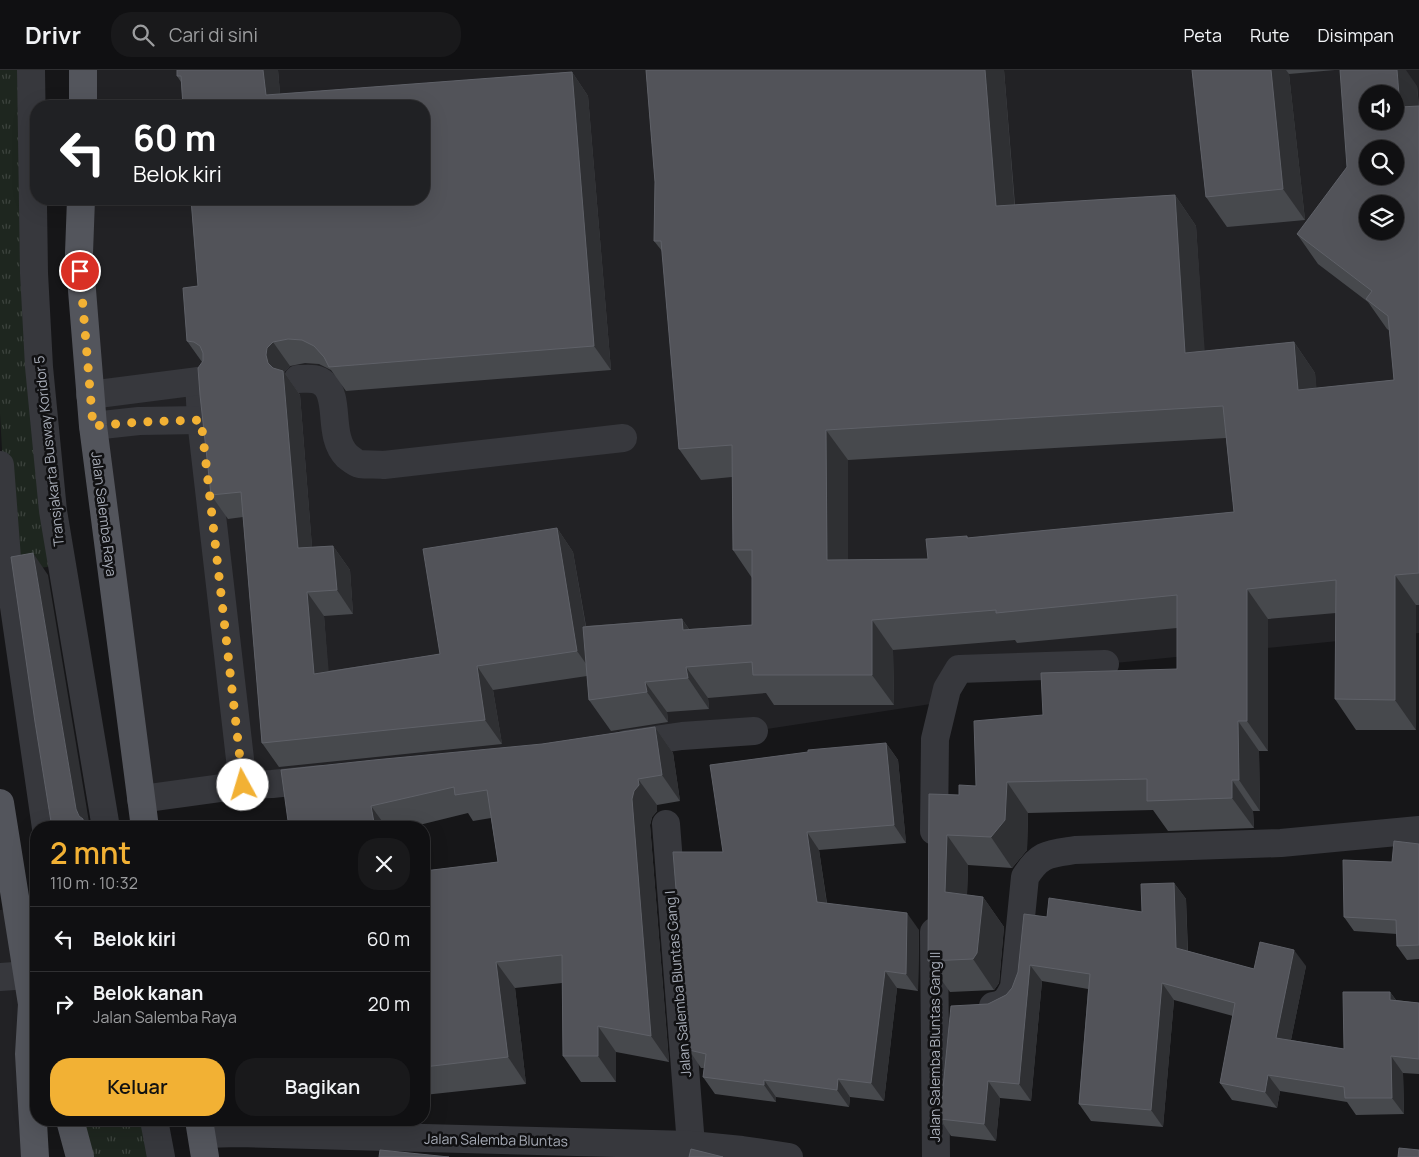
<!DOCTYPE html>
<html lang="id">
<meta charset="utf-8">
<style>
:root{--surface:#101012;--page:#19191b;--text:#f1f3f6;--muted:#9c9d9f;--line:#303032;--accent:#f2b134}
body{margin:0;font-family:Manrope,sans-serif;background:var(--page);color:var(--text);height:100vh;display:flex;flex-direction:column;font-size:19px;white-space:nowrap}
*{box-sizing:border-box;margin:0}
p{font-size:16px;color:var(--muted)}
.icon{flex:none;width:28px;height:28px;fill:none;stroke:currentColor;stroke-width:2;stroke-linecap:round;stroke-linejoin:round}
.map{position:relative;flex:1;overflow:hidden}
.panel{position:absolute;left:30px;top:751px;width:400px;height:305px;display:flex;flex-direction:column;background:var(--surface);border-radius:20px;box-shadow:0 5px 20px #0002,0 0 0 1px var(--line)}
.panel>*{flex:none}
.guide{position:absolute;left:30px;top:30px;width:400px;height:105px;border-radius:20px;box-shadow:0 5px 20px #0002,0 0 0 1px var(--line);background:#202124;color:#fff;overflow:hidden}
.fabs{position:absolute;left:1359px;top:15px;display:grid;gap:10px}
.fabs a{display:grid;place-items:center;width:45px;height:45px;border-radius:50%;background:var(--surface);box-shadow:0 5px 20px #0002,0 0 0 1px var(--line);font-size:25px}
.pin{position:absolute;display:grid;place-items:center;width:42px;height:42px;color:#fff;margin:-21px;border:2px solid #fff;border-radius:50%;box-shadow:0 1px 5px #0007}
.me{position:absolute;width:55px;margin:-28px;rotate:354deg;stroke-linejoin:round;filter:drop-shadow(0 0 4px #0008)}
.turn{display:flex;align-items:center;gap:18px;height:105px;padding:0 20px;font-size:22px}
.turn .icon{width:65px;height:65px;stroke-width:2.5}
.turn b{display:block;font-size:35px;line-height:42px}
.round{display:grid;place-items:center;flex:none;width:52px;height:52px;border-radius:20px;background:var(--page)}
.summary{display:flex;align-items:center;justify-content:space-between;height:85px;padding:0 20px}
h1{font-size:30px;font-weight:600;line-height:38px;color:var(--accent)}
.action{display:flex;gap:10px;margin-top:auto;padding:10px 20px}
.action a{flex:1;height:58px;border-radius:20px;background:var(--accent);color:#111;font-size:20px;font-weight:600;line-height:58px;text-align:center}
.action a+a{background:var(--page);color:var(--text)}
ul{padding:0;list-style:none}
li{display:flex;align-items:center;gap:15px;height:65px;padding:0 20px;border-top:1px solid var(--line)}
li div{flex:1}
li b{display:block;font-size:19px}
li em{font-style:normal}
header{display:flex;align-items:center;gap:30px;box-sizing:border-box;height:70px;padding:0 25px;background:var(--surface);border-bottom:1px solid var(--line)}
header strong{font-size:24px}
nav{display:flex;gap:28px;margin-inline-start:auto;font-size:18px}
.search{width:350px;height:45px;background:var(--page);display:flex;align-items:center;gap:12px;box-sizing:border-box;padding:0 18px;border-radius:20px;color:var(--muted);font-size:19px}
.map>svg:first-child{display:block}
</style>
<header>
<strong>Drivr</strong>
<div class="search"><svg class="icon" aria-label="search" viewBox="0 0 24 24"><circle cx="10" cy="10" r="6"/><path d="M15 15l6 6"/></svg>Cari di sini</div>
<nav><a>Peta</a><a>Rute</a><a>Disimpan</a></nav>
</header>
<div class="map">
<svg width="1419" height="1087" viewBox="0 0 1419 1087">
<defs>
<pattern id="grass-tufts" width="24" height="20" patternUnits="userSpaceOnUse" patternTransform="scale(1.25)"><rect width="24" height="20" fill="#1e261f"/><path d="M3 7l-1-3M5 7V3M7 7l1-3M15 17l-1-3M17 17v-4M19 17l1-3" fill="none" stroke="#3c433d"/></pattern>
</defs>
<rect width="100%" height="100%" fill="#161618"/>
<g fill="#222225" fill-rule="evenodd">
<path d="M 83,0 L 1419,0 L 1419,563 L 1105,594 L 959,599 L 944,632 L 754,661 L 147,724 L 81,129 L 424,129 L 424,36 L 83,36 ZM 1368,24 L 1395,24 L 1395,51 L 1368,51 ZM 1368,79 L 1395,79 L 1395,106 L 1368,106 ZM 1368,134 L 1395,134 L 1395,161 L 1368,161 Z"/>
<polygon points="17,838 35,1087 0,1087 0,840"/>
</g>
<g fill="url(#grass-tufts)">
<polygon points="0,0 31,0 62,495 9,502 0,343"/>
<polygon points="81,1050 155,1050 161,1087 81,1087"/>
</g>
<g fill="none" stroke-linecap="round" stroke-linejoin="round">
<g stroke="#37383d" stroke-width="28">
<polyline points="31,0 34,203 39,297 53,441 106,758"/>
<path d="M 298,309 C 307,309 317,307 324,314 C 341,328 327,366 347,386 C 351,389 355,393 360,394 C 368,395 376,394 384,395 L 623,368"/>
<polyline points="205,310 199,311 201,350 243,715"/>
<polyline points="90,325 199,311"/>
<polyline points="93,356 139,351 201,350"/>
<polyline points="0,395 7,488 46,758"/>
<polyline points="626,674 682,666 754,661"/>
<polyline points="141,729 243,715 272,714 320,709"/>
<polyline points="666,754 691,1075"/>
<polyline points="934,761 935,669 947,619 959,599 1105,594"/>
<polyline points="934,862 936,1087"/>
<polyline points="0,907 29,905"/>
<path d="M 993,936 C 1006,935 1009,927 1014,917 L 1025,807 C 1040,783 1049,784 1075,780 L 1281,773 L 1419,760"/>
<polyline points="154,1050 161,1087"/>
<polyline points="202,1064 239,1063 691,1075 742,1080 789,1087"/>
</g>
<g stroke="#53555c" stroke-width="28">
<polyline points="83,36 83,0"/>
<polyline points="81,129 79,183 93,356 145,758"/>
<polyline points="0,733 32,934 29,984 35,1087"/>
<polyline points="70,1050 80,1087"/>
<polyline points="199,1050 205,1087"/>
</g>
</g>
<g fill="#47494d" fill-rule="evenodd">
<path d="M 177,0 L 278,0 L 280,24 L 572,2 L 588,26 L 611,300 L 346,321 L 331,300 L 319,294 L 305,293 L 290,296 L 284,302 L 300,325 L 312,477 L 333,476 L 350,500 L 353,544 L 324,546 L 328,601 L 440,584 L 557,458 L 573,482 L 586,556 L 682,549 L 689,559 L 752,555 L 752,508 L 733,480 L 732,407 L 701,410 L 679,379 L 662,181 L 654,171 L 655,112 L 646,0 L 1004,0 L 1015,135 L 1175,125 L 1196,156 L 1204,281 L 1294,272 L 1315,303 L 1316,318 L 1394,310 L 1390,261 L 1387,259 L 1368,232 L 1318,194 L 1297,164 L 1417,16 L 1419,36 L 1419,535 L 1416,535 L 1416,660 L 1356,660 L 1335,629 L 1336,543 L 1268,549 L 1268,681 L 1259,681 L 1260,741 L 1253,741 L 1254,758 L 1168,761 L 1153,740 L 1028,743 L 1027,780 L 1012,798 L 968,795 L 967,825 L 983,827 L 1004,857 L 999,913 L 994,920 L 950,922 L 928,891 L 929,724 L 959,725 L 976,716 L 1043,645 L 1177,599 L 1177,558 L 1017,573 L 1015,570 L 893,580 L 894,635 L 774,635 L 766,623 L 708,628 L 709,639 L 667,642 L 668,652 L 611,661 L 589,630 L 587,606 L 493,620 L 502,674 L 279,697 L 262,673 L 243,447 L 228,449 L 211,425 L 202,292 L 187,271 L 198,216 L 181,12 L 177,6 ZM 1226,368 L 1234,442 L 968,468 L 967,466 L 928,489 L 848,490 L 848,390 Z"/>
<polygon points="1192,0 1335,0 1289,4 1305,150 1227,157 1206,127"/>
<polygon points="655,657 673,683 680,731 657,735 657,741 652,747 650,755 669,992 616,982 616,1012 581,1012 563,986 562,913 515,918 526,1014 424,1025 424,801 498,792 491,748 473,751 468,743 407,758 289,758 542,674"/>
<polygon points="886,673 898,690 906,773 819,780 827,833 919,860 918,921 897,918 884,1031 850,1027 849,1037 776,1027 776,1032 715,1024 703,1007 704,998 701,998 689,980 723,782"/>
<polygon points="1419,774 1419,889 1407,890 1397,876 1397,864 1354,861 1344,847"/>
<polygon points="1174,813 1186,829 1188,881 1254,899 1306,896 1291,970 1344,979 1390,922 1396,930 1419,933 1419,1004 1403,1003 1404,1044 1356,1045 1347,1032 1280,1021 1277,1038 1232,1030 1220,1013 1233,946 1174,930 1163,1057 1091,1051 1079,1034 1088,919 1042,911 1031,1031 1000,1028 996,1071 951,1066 940,1049 988,934 1006,925 1012,918 1047,847 1142,842"/>
</g>
<g fill="#2f3033">
<polygon points="263,0 278,0 281,36 266,25"/>
<polygon points="985,0 1004,0 1017,167 996,136"/>
<polygon points="1271,0 1286,0 1289,4 1305,150 1283,119"/>
<polygon points="1397,0 1406,0 1417,16 1419,40 1400,37"/>
<polygon points="572,2 588,26 611,300 594,276"/>
<polygon points="1175,125 1196,156 1207,313 1185,283"/>
<polygon points="273,272 290,296 284,302 300,325 314,502 298,478 268,293 266,285 267,278"/>
<polygon points="1294,272 1315,303 1320,350 1298,320"/>
<polygon points="826,360 848,390 848,520 827,490"/>
<polygon points="557,458 573,482 594,605 577,581"/>
<polygon points="333,476 350,500 353,544 337,520"/>
<polygon points="33,483 48,505 90,758 84,758 76,739"/>
<polygon points="1395,505 1416,535 1416,660 1395,630"/>
<polygon points="1247,519 1268,549 1268,681 1247,651"/>
<polygon points="307,522 324,546 331,628 314,604"/>
<polygon points="682,549 703,580 683,560"/>
<polygon points="872,550 893,580 894,635 872,605"/>
<polygon points="477,596 493,620 502,674 485,650"/>
<polygon points="686,597 708,628 709,639 688,608"/>
<polygon points="645,612 667,642 668,652 647,622"/>
<polygon points="1238,651 1259,681 1260,741 1239,710"/>
<polygon points="655,657 673,683 680,731 662,705"/>
<polygon points="886,673 898,690 906,773 894,755"/>
<polygon points="638,709 657,735 657,741 652,747 650,755 669,992 651,966 632,729 634,721"/>
<polygon points="1232,710 1253,741 1254,758 1232,728"/>
<polygon points="1007,712 1028,743 1027,780 1012,798 991,767"/>
<polygon points="371,736 387,758 375,758"/>
<polygon points="807,762 819,780 829,849 817,832"/>
<polygon points="947,765 968,795 966,853 945,822"/>
<polygon points="1174,813 1186,829 1188,894 1176,878"/>
<polygon points="983,827 1004,857 999,913 994,920 973,889"/>
<polygon points="907,843 919,860 918,921 906,904"/>
<polygon points="1294,880 1306,896 1288,985 1276,968"/>
<polygon points="496,892 515,918 526,1014 508,987"/>
<polygon points="1030,895 1042,911 1031,1031 1019,1014"/>
<polygon points="885,901 897,918 884,1031 871,1013"/>
<polygon points="1162,913 1174,930 1163,1057 1151,1040"/>
<polygon points="1390,922 1402,939 1390,930"/>
<polygon points="598,956 616,982 616,1012 598,986"/>
<polygon points="1391,986 1403,1003 1404,1044 1392,1028"/>
<polygon points="1268,1005 1280,1021 1277,1038 1265,1022"/>
<polygon points="838,1009 850,1027 849,1037 837,1020"/>
<polygon points="764,1010 776,1027 776,1032 764,1015"/>
<polygon points="988,1011 1000,1028 996,1071 984,1054"/>
</g>
<g fill="#525359" stroke="#5f6168" fill-rule="evenodd">
<polygon points="177,0 263,0 266,25 572,2 594,276 329,297 324,287 314,276 302,270 288,269 273,272 267,278 266,285 268,293 273,298 283,301 298,478 333,476 337,520 307,522 314,604 440,584 423,479 557,458 577,581 477,596 485,650 262,673 241,422 211,425 200,325 198,298 203,291 203,283 200,276 194,272 187,271 183,218 198,216 191,129 424,129 424,36 183,36 181,6 177,6"/>
<path d="M 646,0 L 985,0 L 996,136 L 1175,125 L 1185,283 L 1294,272 L 1298,320 L 1394,310 L 1388,246 L 1366,229 L 1372,221 L 1297,164 L 1347,97 L 1340,0 L 1397,0 L 1400,37 L 1419,36 L 1419,503 L 1395,505 L 1395,630 L 1335,629 L 1336,510 L 1247,519 L 1247,651 L 1238,651 L 1239,710 L 1232,710 L 1232,728 L 1147,731 L 1147,709 L 1007,712 L 1005,750 L 991,767 L 947,765 L 945,822 L 983,827 L 977,883 L 973,889 L 928,891 L 929,724 L 959,725 L 959,715 L 976,716 L 974,651 L 1043,645 L 1041,603 L 1177,599 L 1177,525 L 996,543 L 996,540 L 872,550 L 872,605 L 753,605 L 752,592 L 686,597 L 688,608 L 645,612 L 647,622 L 589,630 L 583,557 L 682,549 L 683,560 L 752,555 L 752,480 L 733,480 L 732,375 L 679,379 L 661,171 L 654,171 L 655,112 ZM 1368,24 L 1395,24 L 1395,51 L 1368,51 ZM 1368,79 L 1395,79 L 1395,106 L 1368,106 ZM 1368,134 L 1395,134 L 1395,161 L 1368,161 ZM 1223,336 L 1234,442 L 967,468 L 967,466 L 926,469 L 928,489 L 827,490 L 826,360 Z"/>
<polygon points="1192,0 1271,0 1283,119 1206,127"/>
<polygon points="33,483 76,739 79,746 83,749 84,758 52,758 35,652 11,487"/>
<polygon points="655,657 662,705 638,709 639,715 634,721 632,729 651,966 598,956 598,986 563,986 562,885 496,892 508,987 424,997 424,801 498,792 487,720 455,725 454,717 371,736 375,758 289,758 281,700 374,690 542,674"/>
<polygon points="886,673 894,755 807,762 817,832 907,843 906,904 885,901 871,1013 838,1009 837,1020 764,1010 764,1015 703,1007 706,984 689,980 673,782 723,782 710,695 808,682 808,680"/>
<polygon points="1394,771 1419,774 1419,875 1397,876 1396,850 1344,847 1343,790 1392,792"/>
<polygon points="1174,813 1176,878 1254,899 1260,872 1294,880 1276,968 1344,979 1343,922 1390,922 1390,930 1419,933 1419,989 1391,986 1392,1028 1345,1028 1344,1017 1268,1005 1265,1022 1220,1013 1235,933 1162,913 1151,1040 1079,1034 1090,904 1030,895 1019,1014 988,1011 984,1054 940,1049 951,936 988,934 1006,925 1012,918 1018,902 1024,844 1047,847 1049,828 1142,842 1141,814"/>
<polygon points="1399,1078 1419,1080 1419,1087 1398,1087"/>
<polygon points="691,1079 723,1087 689,1087"/>
<polygon points="380,1080 449,1087 379,1087"/>
</g>
<g fill="none" stroke-linecap="round" stroke-linejoin="round">
<polyline stroke="#f2b134" stroke-width="9" stroke-dasharray="0 16.2" points="80,201 93,356 139,352 201,350 243,715"/>
</g>
<g text-anchor="middle" stroke-width="5" stroke-linejoin="round" paint-order="stroke">
<g font-size="14" fill="#a8adb8" stroke="#111113">
<text transform="translate(49 381) rotate(-96)" y="5">Transjakarta Busway Koridor 5</text>
<text transform="translate(104 444) rotate(83)" y="5">Jalan Salemba Raya</text>
<text transform="translate(678 914) rotate(-95)" y="5">Jalan Salemba Bluntas Gang I</text>
<text transform="translate(935 977) rotate(-90)" y="5">Jalan Salemba Bluntas Gang II</text>
<text transform="translate(496 1070) rotate(1)" y="5">Jalan Salemba Bluntas</text>
</g>
</g>
</svg>
<div class="fabs">
<a><svg class="icon" aria-label="sound" viewBox="0 0 24 24"><path d="M4 9h4l5-4v14l-5-4H4zM17 9q2 3 0 6"/></svg></a>
<a><svg class="icon" aria-label="search" viewBox="0 0 24 24"><circle cx="10" cy="10" r="6"/><path d="M15 15l6 6"/></svg></a>
<a><svg class="icon" aria-label="layers" viewBox="0 0 24 24"><path d="M12 4l9 5-9 5-9-5zM3 14l9 5 9-5"/></svg></a>
</div>
<div class="pin" style="left:80px;top:201px;background:#d93025"><svg class="icon" aria-label="arrive" viewBox="0 0 24 24"><path d="M6 21V4h12l-3 4 3 4H6"/></svg></div>
<svg class="me" style="left:243px;top:715px" viewBox="-20 -20 40 40"><circle r="19" fill="#fff"/><path d="M0-13L10 11 0 6-10 11z" fill="#f2b134"/></svg>
<div class="guide">
<div class="turn"><svg class="icon" aria-label="left" viewBox="0 0 24 24"><path d="M17 20v-9H6M10 6l-5 5 5 5"/></svg><div><b>60 m</b>Belok kiri</div></div>
</div>
<section class="panel">
<div class="summary"><div><h1>2 mnt</h1><p>110 m · 10:32</p></div><a class="round"><svg class="icon" aria-label="close" viewBox="0 0 24 24"><path d="M6 6l12 12M18 6L6 18"/></svg></a></div>
<ul>
<li><svg class="icon" aria-label="left" viewBox="0 0 24 24"><path d="M17 20v-9H6M10 6l-5 5 5 5"/></svg><div><b>Belok kiri</b></div><em>60 m</em></li>
<li><svg class="icon" aria-label="right" viewBox="0 0 24 24"><path d="M7 20v-9h11M14 6l5 5-5 5"/></svg><div><b>Belok kanan</b><p>Jalan Salemba Raya</p></div><em>20 m</em></li>
</ul>
<div class="action"><a>Keluar</a><a>Bagikan</a></div>
</section>
</div>
